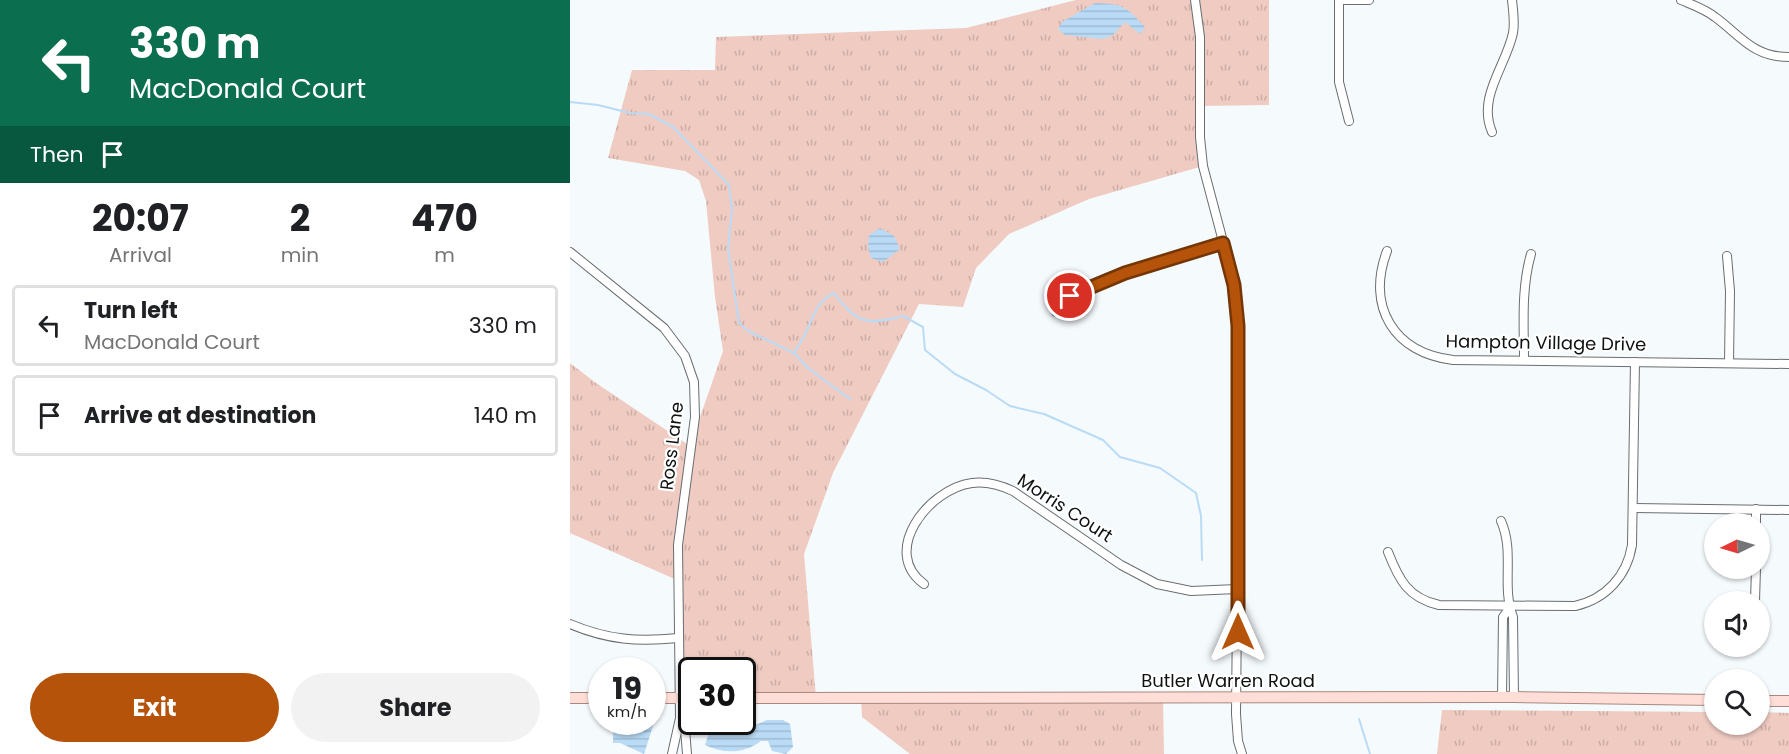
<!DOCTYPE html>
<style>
:root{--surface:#fff;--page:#f2f2f2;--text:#202124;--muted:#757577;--line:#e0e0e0;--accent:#b45309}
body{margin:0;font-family:Poppins,sans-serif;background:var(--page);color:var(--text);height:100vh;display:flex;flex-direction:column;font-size:22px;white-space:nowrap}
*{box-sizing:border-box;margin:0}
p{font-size:20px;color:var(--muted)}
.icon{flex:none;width:33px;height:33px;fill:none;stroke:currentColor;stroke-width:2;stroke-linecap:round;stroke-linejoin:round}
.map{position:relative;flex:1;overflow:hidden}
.side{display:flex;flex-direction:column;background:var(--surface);width:570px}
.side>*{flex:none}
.banner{background:#0b6e4f;color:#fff;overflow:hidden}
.needle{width:39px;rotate:265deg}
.fabs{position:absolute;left:1134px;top:513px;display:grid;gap:12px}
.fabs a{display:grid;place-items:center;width:66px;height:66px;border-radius:50%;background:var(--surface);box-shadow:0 2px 4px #0004;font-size:30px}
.speed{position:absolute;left:18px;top:657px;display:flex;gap:12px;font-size:30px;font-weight:700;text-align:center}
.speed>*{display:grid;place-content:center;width:78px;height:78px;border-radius:50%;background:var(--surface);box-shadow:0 2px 4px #0004;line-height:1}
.speed small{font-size:15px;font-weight:400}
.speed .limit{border:3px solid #111;border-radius:9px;background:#fff;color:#111}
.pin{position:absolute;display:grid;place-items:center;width:51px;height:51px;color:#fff;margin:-26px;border:3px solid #fff;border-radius:50%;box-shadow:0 2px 6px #0007}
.me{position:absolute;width:66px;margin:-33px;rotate:0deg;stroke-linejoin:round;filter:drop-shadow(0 0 4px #0008)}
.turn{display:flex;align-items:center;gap:21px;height:126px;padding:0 30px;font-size:27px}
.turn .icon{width:78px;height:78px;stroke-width:2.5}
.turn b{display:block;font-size:42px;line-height:51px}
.then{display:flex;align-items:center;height:57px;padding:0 30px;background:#0003;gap:12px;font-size:22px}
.eta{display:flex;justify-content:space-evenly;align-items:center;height:102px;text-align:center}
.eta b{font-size:36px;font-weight:700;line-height:42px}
.primary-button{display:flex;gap:12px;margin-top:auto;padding:12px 30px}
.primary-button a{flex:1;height:69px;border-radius:36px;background:var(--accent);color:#fff;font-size:24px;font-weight:700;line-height:69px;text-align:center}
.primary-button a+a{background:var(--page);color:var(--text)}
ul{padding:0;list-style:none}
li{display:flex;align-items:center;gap:18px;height:81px;margin:0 12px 9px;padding:0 18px;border:3px solid var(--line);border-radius:6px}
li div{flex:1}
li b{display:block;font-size:22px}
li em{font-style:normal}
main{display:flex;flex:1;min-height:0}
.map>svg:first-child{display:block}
</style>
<main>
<section class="side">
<div class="banner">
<div class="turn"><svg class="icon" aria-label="left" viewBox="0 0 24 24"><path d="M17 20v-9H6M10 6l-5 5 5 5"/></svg><div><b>330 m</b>MacDonald Court</div></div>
<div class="then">Then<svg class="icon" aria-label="arrive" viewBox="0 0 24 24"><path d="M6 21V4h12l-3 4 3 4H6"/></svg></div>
</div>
<div class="eta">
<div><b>20:07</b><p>Arrival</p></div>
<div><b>2</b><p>min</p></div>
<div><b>470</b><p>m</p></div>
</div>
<ul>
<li><svg class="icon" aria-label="left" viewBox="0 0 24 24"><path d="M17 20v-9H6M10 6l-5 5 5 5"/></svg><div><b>Turn left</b><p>MacDonald Court</p></div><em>330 m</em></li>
<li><svg class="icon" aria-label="arrive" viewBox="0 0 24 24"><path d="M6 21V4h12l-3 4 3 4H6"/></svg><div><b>Arrive at destination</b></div><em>140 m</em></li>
</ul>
<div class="primary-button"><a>Exit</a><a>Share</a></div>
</section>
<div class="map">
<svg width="1219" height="754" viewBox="0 0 1219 754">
<defs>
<pattern id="grass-tufts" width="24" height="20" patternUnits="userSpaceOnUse" patternTransform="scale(1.5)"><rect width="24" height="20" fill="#efcbc2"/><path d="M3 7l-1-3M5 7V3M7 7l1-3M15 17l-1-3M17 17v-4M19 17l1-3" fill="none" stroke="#ccada6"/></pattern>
<pattern id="water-rules" width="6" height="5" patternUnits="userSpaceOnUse" patternTransform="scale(1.5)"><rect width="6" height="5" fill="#badbf6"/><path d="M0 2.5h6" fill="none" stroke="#9fbbd2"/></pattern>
</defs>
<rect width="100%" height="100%" fill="#f5fafd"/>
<g fill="url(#grass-tufts)">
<polygon points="506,0 699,0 699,105 630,106 633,166 519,199 439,234 406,268 393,307 349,304 263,473 234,554 246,698 173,698 172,670 122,670 121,698 109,698 107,580 0,533 0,363 26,383 120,446 153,351 145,297 136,201 129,180 115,171 38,158 62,70 145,70 146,37 396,28"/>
<polygon points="291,697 593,698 594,754 340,754 292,717"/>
<polygon points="872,710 1144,712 1144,724 1190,724 1190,712 1219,713 1219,754 867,754"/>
</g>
<g fill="url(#water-rules)">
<path d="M 525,3 C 554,4 555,6 575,27 L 570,34 L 555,22 L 542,36 L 532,39 L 495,35 L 488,29 L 492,22 Z"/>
<polygon points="310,228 324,236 330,249 313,262 301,258 298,247 299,235"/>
<path d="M 197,720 L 213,720 L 220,724 L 223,747 L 216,754 L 202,751 L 198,741 L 191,741 C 174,754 154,754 135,745 L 141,726 L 153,725 L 157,728 L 181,727 Z"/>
<path d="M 74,722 L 78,722 L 83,726 L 74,754 L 50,743 L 43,743 L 43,726 C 54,723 63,725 74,722 Z"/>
</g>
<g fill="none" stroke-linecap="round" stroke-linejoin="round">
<g stroke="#badbf6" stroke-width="2">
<polyline points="0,102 28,105 60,113 79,114 103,127 159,185 162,209 158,249 169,323 178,331 224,353 238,368 280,399"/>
<path d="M 224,353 C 228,346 233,339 236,332 C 244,315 247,301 264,293 C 286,323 297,326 333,316 L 353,327 L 355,350 L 385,374 L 416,390 L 440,406 L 474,414 L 533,440 L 550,457 L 590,468 L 626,493 L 631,516 L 632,560"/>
<polyline points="789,719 800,754"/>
</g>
<g stroke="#6a6e71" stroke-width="10">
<g id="minor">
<polyline points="625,0 630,37 630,137 633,166 660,268 667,303 668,507 666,714 668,741 672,754"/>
<polyline points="769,0 769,82 779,121"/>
<polyline points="769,0 799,0"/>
<path d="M 1111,0 C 1123,5 1135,9 1145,17 C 1171,36 1183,57 1219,57"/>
<path d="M 922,132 C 907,97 936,66 943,33 C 945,23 943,10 942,0"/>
<path d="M 817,251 C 796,307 824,353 883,360 L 1219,364"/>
<polyline points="0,252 94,328 115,356 124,382 125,417 108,545 110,718 102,754"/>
<polyline points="1157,256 1160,291 1159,363"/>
<path d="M 486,312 C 489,307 492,302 498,298 C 533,272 610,256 653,243"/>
<path d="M 954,360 C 954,325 951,289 961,254"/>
<polyline points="1064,508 1219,510"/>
<path d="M 931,521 C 945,552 931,586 943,617 L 944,697"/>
<polyline points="1186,524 1186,509"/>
<path d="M 818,552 C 829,580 838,598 869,605 L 1005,606 C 1036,599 1057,576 1062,545 L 1065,362"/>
<path d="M 354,584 C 310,552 358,489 402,483 C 417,481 430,485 443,491 L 551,565 L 587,584 L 621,591 L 667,589"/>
<polyline points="1185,601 1186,568"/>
<path d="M 0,624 C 38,640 68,642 108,638"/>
<polyline points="932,697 933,617 940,607"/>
<polyline points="110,718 115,729 117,754"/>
</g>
</g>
<g stroke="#aa8880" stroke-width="12">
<g id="major">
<polyline points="0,698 32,698"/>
<polyline points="82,698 122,698"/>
<polyline points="172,698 944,697 1144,700"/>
<polyline points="1190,701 1219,701"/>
</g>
</g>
<use href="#minor" stroke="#fff" stroke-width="8"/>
<use href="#major" stroke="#feded6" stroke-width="10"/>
</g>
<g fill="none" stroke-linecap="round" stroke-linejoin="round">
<g stroke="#753606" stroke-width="15">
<polyline id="route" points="500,296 555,273 653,243 664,285 668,326 668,632"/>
</g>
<use href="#route" stroke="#b45309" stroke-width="10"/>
</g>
<g text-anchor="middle" stroke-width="4.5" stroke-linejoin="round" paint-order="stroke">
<g font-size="18" fill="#0f1112" stroke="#fff">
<text transform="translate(976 343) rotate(1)" y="6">Hampton Village Drive</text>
<text transform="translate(102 446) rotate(-83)" y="6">Ross Lane</text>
<text transform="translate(495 508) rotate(33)" y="6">Morris Court</text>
<text x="658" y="687">Butler Warren Road</text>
</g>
</g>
</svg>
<div class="fabs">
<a><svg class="needle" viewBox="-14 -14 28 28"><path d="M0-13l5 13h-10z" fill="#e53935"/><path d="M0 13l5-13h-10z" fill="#757577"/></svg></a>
<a><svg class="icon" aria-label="sound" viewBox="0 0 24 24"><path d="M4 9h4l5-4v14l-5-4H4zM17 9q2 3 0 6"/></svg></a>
<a><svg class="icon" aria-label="search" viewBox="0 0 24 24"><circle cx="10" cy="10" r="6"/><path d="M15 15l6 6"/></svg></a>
</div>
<div class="speed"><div>19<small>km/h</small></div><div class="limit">30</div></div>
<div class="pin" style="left:500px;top:296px;background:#d93025"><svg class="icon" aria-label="arrive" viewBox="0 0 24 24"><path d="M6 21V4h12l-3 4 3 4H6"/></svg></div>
<svg class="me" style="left:668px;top:632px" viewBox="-20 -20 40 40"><path d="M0-17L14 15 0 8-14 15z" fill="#b45309" stroke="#fff" stroke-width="4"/></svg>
</div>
</main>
